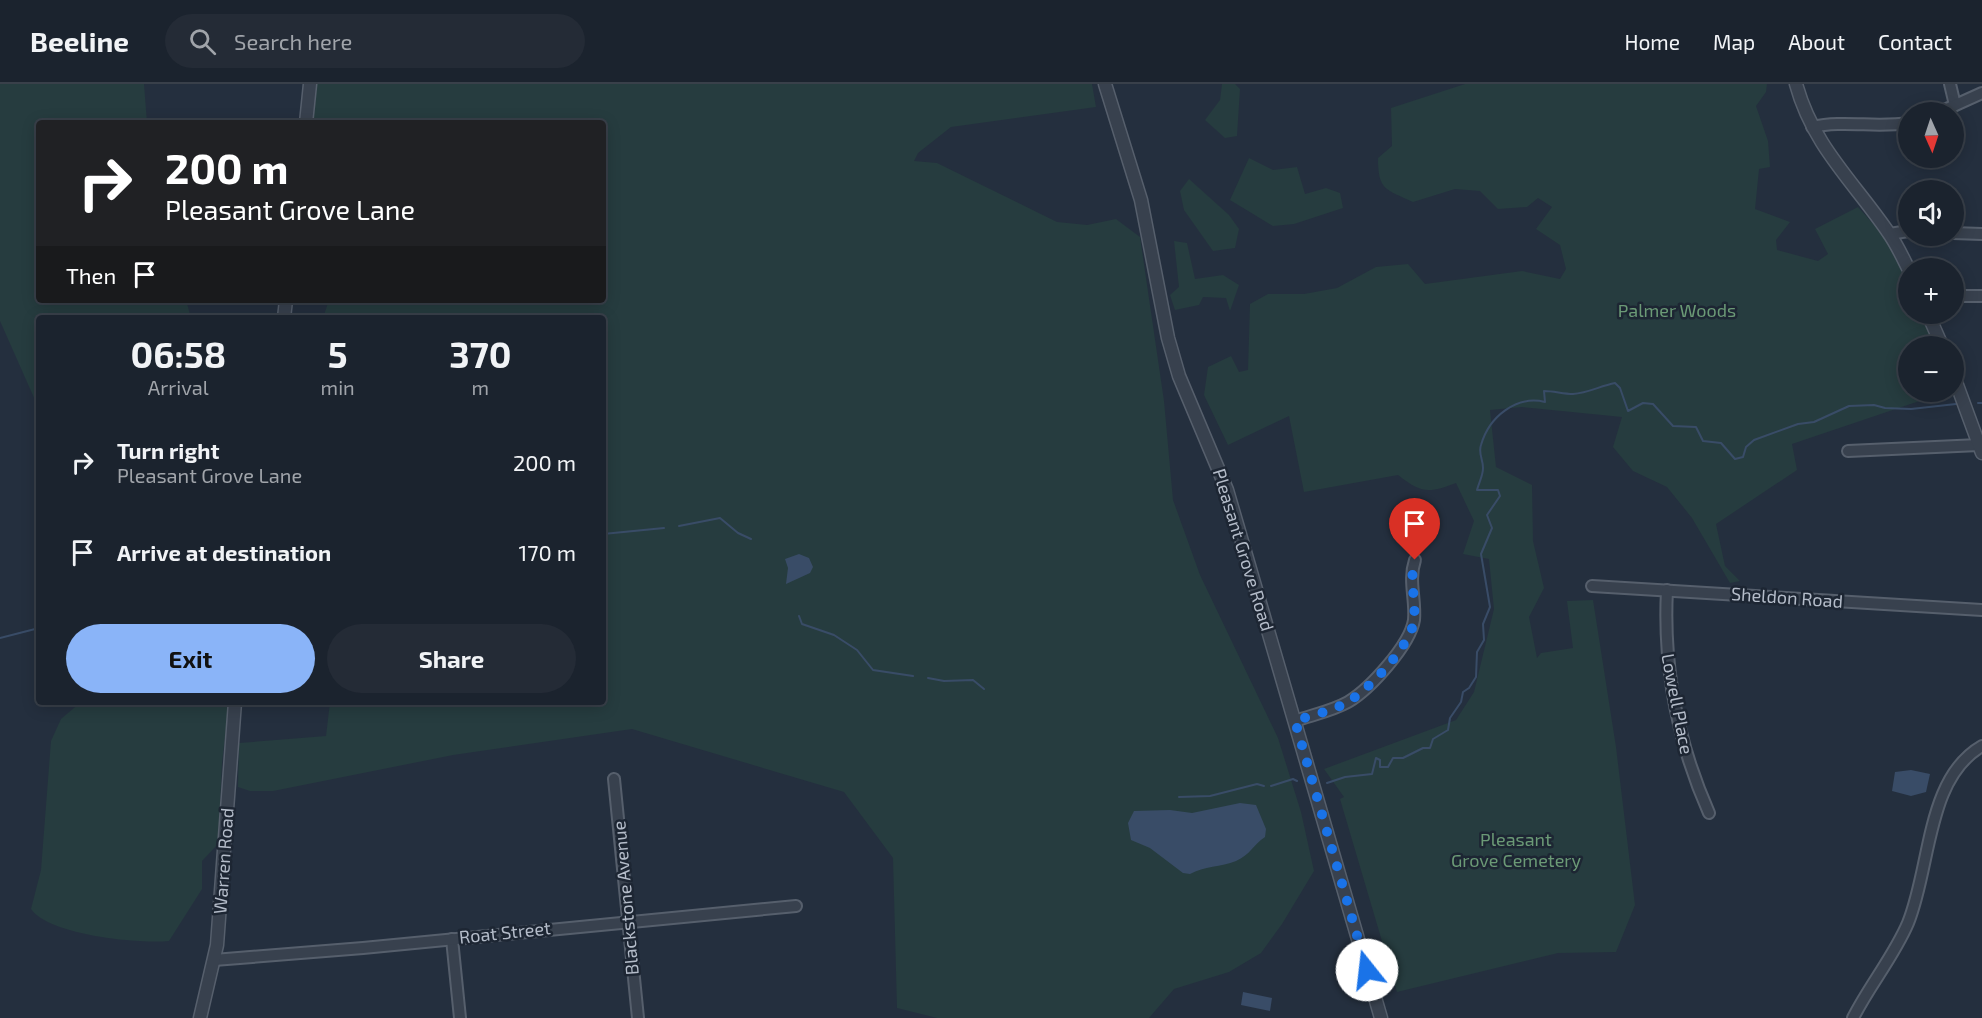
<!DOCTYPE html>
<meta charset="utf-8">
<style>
:root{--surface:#1b232e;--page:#242b36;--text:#f1f3f6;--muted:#a0a4aa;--line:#39404a;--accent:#8ab4f8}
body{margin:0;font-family:"Exo 2",sans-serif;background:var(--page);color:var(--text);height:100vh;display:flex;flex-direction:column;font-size:22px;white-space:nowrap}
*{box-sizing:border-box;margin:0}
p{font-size:20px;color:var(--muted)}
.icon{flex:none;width:33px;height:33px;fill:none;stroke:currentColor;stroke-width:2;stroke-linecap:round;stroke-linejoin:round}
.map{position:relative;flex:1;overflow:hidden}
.panel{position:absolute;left:36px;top:231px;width:570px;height:390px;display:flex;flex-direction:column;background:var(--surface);border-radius:6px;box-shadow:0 3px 15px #0003,0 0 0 2px var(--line)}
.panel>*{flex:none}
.hud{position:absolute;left:36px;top:36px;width:570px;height:183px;border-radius:6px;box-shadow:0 3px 15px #0003,0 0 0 2px var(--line);background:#202124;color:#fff;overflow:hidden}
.needle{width:39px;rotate:177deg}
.tools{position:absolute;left:1898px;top:18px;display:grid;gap:12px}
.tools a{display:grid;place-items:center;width:66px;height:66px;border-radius:50%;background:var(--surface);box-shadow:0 3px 15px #0003,0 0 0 2px var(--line);font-size:30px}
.pin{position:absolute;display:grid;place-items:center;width:51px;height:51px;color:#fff;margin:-62px -26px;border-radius:50% 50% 50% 0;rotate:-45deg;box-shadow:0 0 6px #0007}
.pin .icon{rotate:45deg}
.me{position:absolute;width:66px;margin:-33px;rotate:344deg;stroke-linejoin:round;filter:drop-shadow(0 0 4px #0008)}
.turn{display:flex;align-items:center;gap:21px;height:126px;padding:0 30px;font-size:27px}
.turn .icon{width:78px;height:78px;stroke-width:2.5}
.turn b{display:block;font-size:42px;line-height:51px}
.then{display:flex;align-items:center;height:57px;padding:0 30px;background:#0003;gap:12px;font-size:22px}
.eta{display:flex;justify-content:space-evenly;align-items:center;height:102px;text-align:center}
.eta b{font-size:36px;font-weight:700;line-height:42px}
.action{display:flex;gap:12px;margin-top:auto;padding:12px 30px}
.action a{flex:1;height:69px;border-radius:36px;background:var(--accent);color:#111;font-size:24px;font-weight:700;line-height:69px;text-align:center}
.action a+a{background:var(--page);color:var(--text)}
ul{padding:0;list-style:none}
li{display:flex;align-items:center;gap:18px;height:90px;padding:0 30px}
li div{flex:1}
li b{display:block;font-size:22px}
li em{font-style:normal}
header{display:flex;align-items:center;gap:36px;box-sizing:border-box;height:84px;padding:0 30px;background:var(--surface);border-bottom:2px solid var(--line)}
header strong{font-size:28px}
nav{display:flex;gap:33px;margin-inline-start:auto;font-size:21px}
.search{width:420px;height:54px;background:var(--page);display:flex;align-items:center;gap:15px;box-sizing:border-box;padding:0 21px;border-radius:33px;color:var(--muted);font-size:22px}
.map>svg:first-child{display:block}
</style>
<header>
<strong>Beeline</strong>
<div class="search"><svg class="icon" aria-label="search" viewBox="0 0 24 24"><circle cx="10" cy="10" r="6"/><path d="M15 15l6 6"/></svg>Search here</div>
<nav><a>Home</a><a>Map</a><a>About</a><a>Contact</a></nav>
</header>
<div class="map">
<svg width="1982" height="934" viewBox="0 0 1982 934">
<rect width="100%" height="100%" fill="#242f3e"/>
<g fill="#263c3f">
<polygon points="0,0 144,0 147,39 39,39 39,216 186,216 191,234 39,234 39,325 0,237"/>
<polygon points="317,0 1092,0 1096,23 951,43 918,69 914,77 937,79 1057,138 1087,141 1116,135 1140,153 1164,317 1173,416 1200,491 1278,654 1301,728 1314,787 1282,840 1261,869 1229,888 1174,905 1149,934 937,934 897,924 893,774 844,708 632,645 453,671 273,707 250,707 238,703 239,659 326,652 330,618 603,618 603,234 323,234 329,216 603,216 603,39 313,39"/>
<polygon points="1222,0 1235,0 1240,5 1237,52 1225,54 1205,36 1220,16"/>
<path d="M 1465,0 L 1767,0 L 1766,8 L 1756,22 L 1768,57 L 1770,83 L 1759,85 L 1755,125 L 1790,138 L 1776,156 L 1777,166 L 1818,177 L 1828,170 L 1815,145 L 1858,123 L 1900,170 L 1908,191 L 1908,230 L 1922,230 L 1934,262 L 1908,262 L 1908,308 L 1946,308 L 1792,360 L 1797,386 L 1716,440 L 1725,482 L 1740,497 L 1730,499 L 1692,434 L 1667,403 L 1633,387 L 1613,363 L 1622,333 L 1522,323 L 1490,326 L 1496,383 L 1532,401 L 1533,457 L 1544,504 L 1529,533 L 1537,574 L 1541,569 L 1573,564 L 1567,517 L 1593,516 L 1616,663 L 1635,821 L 1616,868 L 1558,869 L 1397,908 L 1340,715 L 1344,713 L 1324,685 L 1456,636 L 1474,608 L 1494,525 L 1489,475 L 1463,470 L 1474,437 L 1456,399 C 1429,409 1422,410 1398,391 L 1304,408 L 1289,332 L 1228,361 L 1204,311 L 1208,283 L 1231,272 L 1239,288 L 1248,286 L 1250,220 L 1268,210 L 1304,210 L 1337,204 L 1376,183 L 1408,180 L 1425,200 L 1522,187 L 1560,195 L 1566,185 L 1560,161 L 1536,145 L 1552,123 L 1538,114 L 1527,123 L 1498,125 L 1480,107 L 1455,105 L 1413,118 C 1385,105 1378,106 1378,74 L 1392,62 L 1391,24 Z"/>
<polygon points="1249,74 1273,86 1297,83 1305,110 1326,104 1340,109 1343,124 1294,140 1273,142 1230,116"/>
<polygon points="1189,95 1229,131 1239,145 1235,164 1213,167 1184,126 1180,107"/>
<polygon points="1174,157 1187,159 1195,195 1223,191 1239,201 1230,227 1226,214 1203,213 1199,221 1175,226 1170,211 1179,203"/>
<path d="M 81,618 L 229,618 L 222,679 L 218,760 L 202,777 L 202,805 L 169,857 C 138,860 49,851 31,825 L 41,786 L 51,657 L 61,635 Z"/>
</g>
<g fill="#394c67">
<polygon points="799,470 809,474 813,483 810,489 786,500 788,484 785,475"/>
<polygon points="1911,686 1930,690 1926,708 1911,712 1892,707 1895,688"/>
<path d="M 1240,719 L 1256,721 L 1266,745 L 1265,753 C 1253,761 1250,771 1236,777 C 1221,783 1204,782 1190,790 L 1183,789 L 1150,764 L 1131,756 L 1128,739 L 1134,727 L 1170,726 L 1192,729 Z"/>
<polygon points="1243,908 1272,914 1270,927 1241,921"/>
</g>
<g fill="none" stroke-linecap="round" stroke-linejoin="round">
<g stroke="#394c67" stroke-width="2">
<polyline points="1978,319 1982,319"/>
<polyline points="679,442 720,434 738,449 751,455"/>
<polyline points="603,450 664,444"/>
<polyline points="799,532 802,540 834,551 857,566 873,586 913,592"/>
<polyline points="0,554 39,544"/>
<polyline points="928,594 944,597 973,596 984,605"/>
<path d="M 1327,699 L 1345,693 L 1372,690 L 1376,674 L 1380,676 L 1380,683 L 1388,683 L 1393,674 L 1403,674 L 1423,664 L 1430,664 L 1433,655 L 1448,646 L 1450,634 L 1461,618 L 1463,608 L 1469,604 L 1476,593 L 1477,568 L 1484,556 L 1483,540 L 1490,523 L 1481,470 L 1492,444 L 1487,431 L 1500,412 L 1498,406 L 1477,406 C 1479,398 1483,392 1483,384 C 1483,375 1478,369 1481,361 C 1489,333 1516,311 1545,318 L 1544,307 C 1554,307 1563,310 1573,310 C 1588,309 1600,302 1615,299 L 1620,304 L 1628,327 L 1643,319 L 1653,320 L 1673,342 L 1696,343 L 1703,357 L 1721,359 L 1735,375 L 1743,373 L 1746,363 L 1754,356 L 1798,340 L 1814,338 L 1849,322 L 1874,321 L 1885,324 L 1911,325 L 1956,320"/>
<polyline points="1271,702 1293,695 1297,697"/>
<polyline points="1179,713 1210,712 1257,700 1264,702"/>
</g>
<g stroke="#565f6c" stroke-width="14">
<g id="minor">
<polyline points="1950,0 1955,21"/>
<polyline points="1940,28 1982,9"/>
<path d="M 1812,43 C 1844,36 1876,44 1908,39"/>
<polyline points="1953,149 1982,150"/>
<polyline points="1890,150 1908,147"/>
<polyline points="1953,212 1982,212"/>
<polyline points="1848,367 1979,361"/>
<polyline points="1592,502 1982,526"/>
<path d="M 1667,506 C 1663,583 1678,659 1709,729"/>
<path d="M 1295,637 C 1312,631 1332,627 1348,618 C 1370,605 1410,561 1414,536 C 1416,515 1408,497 1415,476"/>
<polyline points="614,695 638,934"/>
<polyline points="452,855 460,934"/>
<polyline points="214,876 363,864 796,822"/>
<path d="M 1853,934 C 1869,902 1894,872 1908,839 C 1931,783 1926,694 1982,662"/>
</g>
</g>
<g stroke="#565f6c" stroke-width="15">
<g id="tertiary">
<polyline points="1105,0 1141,116 1168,254 1179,292 1227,406 1381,934"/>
<path d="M 1796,0 C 1813,62 1853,97 1888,148 C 1896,159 1902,172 1908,184"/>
<polyline points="306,39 310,0"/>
<polyline points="1928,230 1942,262"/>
<polyline points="284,234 286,216"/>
<polyline points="1953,290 1982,369"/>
<polyline points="200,934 217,861 235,618"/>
</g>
</g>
<use href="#minor" stroke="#38414e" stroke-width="10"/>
<use href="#tertiary" stroke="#38414e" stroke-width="12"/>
</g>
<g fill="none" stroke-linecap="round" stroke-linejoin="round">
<path stroke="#1a73e8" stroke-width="10" stroke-dasharray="0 18" d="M 1367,886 L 1295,637 C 1312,631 1332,627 1348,618 C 1369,605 1407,565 1413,541 C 1418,519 1408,498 1415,476"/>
</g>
<g text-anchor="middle" stroke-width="5" stroke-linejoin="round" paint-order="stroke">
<g font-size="18" fill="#6b9a76" stroke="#1d2633">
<text x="1677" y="233">Palmer Woods</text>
<text x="1516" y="762">Pleasant<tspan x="1516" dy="21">Grove Cemetery</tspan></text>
</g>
<g font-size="18" fill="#b4bcc9" stroke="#1d2633">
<text transform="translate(1243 466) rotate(73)" y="6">Pleasant Grove Road</text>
<text transform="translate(1787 514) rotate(4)" y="6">Sheldon Road</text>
<text transform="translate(1677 620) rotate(79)" y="6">Lowell Place</text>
<text transform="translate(224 777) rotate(-86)" y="6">Warren Road</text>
<text transform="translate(626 814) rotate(-95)" y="6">Blackstone Avenue</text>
<text transform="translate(505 849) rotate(-6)" y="6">Roat Street</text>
</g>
</g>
</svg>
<div class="tools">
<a><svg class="needle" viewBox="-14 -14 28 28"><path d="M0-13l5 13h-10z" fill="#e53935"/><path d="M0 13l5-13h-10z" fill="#a0a4aa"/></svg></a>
<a><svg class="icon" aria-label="sound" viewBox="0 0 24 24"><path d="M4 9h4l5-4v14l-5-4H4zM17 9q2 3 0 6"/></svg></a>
<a>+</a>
<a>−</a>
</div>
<div class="pin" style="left:1415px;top:476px;background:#d93025"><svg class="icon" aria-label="arrive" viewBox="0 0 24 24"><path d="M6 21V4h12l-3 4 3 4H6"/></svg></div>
<svg class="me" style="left:1367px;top:886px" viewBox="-20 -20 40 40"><circle r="19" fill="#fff"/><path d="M0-13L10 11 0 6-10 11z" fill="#1a73e8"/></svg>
<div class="hud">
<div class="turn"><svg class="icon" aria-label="right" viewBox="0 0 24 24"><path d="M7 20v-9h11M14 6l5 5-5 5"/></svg><div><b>200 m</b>Pleasant Grove Lane</div></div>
<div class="then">Then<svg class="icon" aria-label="arrive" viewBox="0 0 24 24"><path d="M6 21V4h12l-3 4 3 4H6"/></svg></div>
</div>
<section class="panel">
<div class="eta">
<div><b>06:58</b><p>Arrival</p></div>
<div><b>5</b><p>min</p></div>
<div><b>370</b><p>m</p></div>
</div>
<ul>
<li><svg class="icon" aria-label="right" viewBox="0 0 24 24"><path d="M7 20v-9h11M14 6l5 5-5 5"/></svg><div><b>Turn right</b><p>Pleasant Grove Lane</p></div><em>200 m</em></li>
<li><svg class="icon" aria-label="arrive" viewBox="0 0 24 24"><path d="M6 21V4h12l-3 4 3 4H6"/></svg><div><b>Arrive at destination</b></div><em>170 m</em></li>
</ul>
<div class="action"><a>Exit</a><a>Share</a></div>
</section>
</div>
